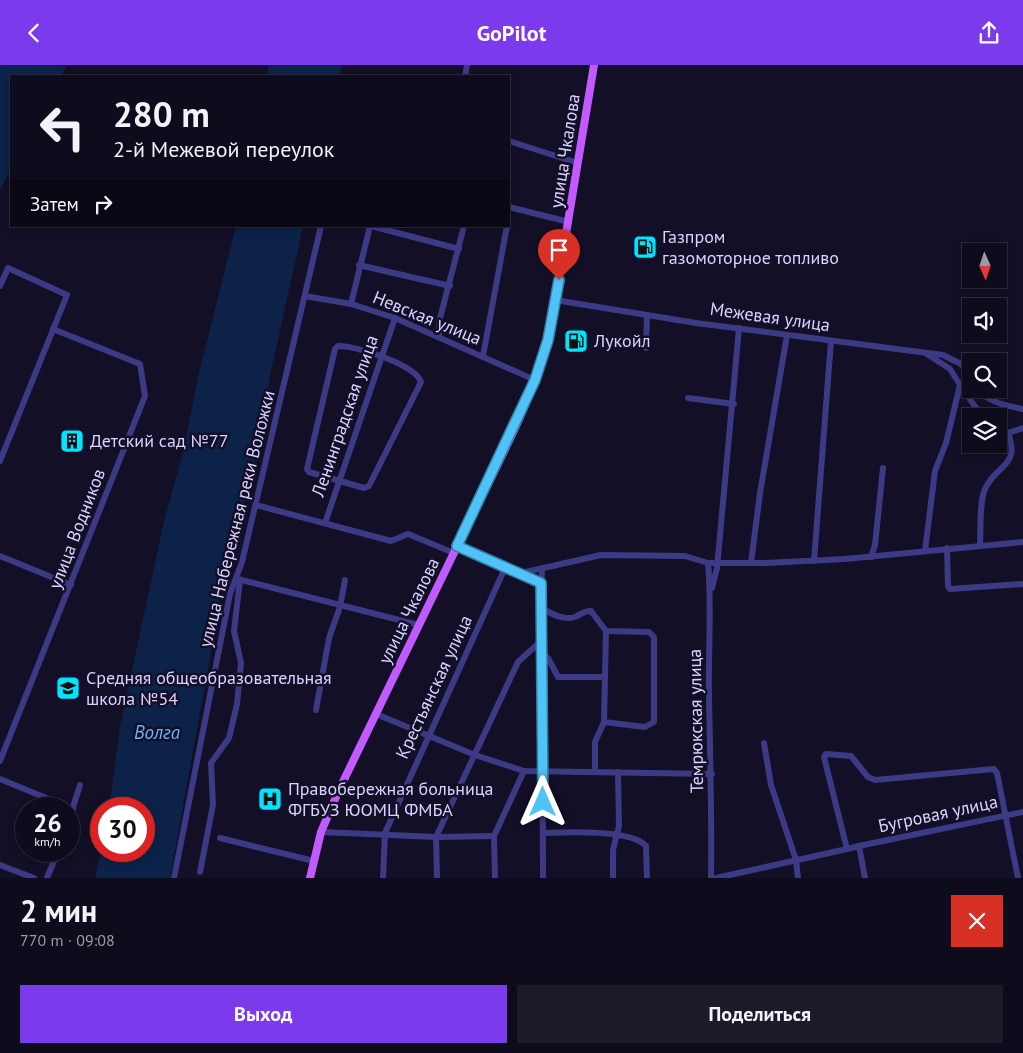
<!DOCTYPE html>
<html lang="ru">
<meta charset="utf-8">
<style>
:root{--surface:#0e0b1c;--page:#1c1929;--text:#f1f3f6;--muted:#9b9ba3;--line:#2e2b3b;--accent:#7c3aed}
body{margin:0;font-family:"PT Sans",sans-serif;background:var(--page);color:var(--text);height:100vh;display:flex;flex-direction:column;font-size:19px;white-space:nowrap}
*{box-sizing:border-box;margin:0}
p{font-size:16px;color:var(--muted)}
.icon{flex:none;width:28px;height:28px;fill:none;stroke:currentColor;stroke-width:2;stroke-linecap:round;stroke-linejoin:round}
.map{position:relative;height:813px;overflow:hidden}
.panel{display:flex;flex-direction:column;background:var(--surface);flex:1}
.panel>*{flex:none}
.guide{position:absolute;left:10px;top:10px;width:500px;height:152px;border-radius:0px;box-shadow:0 2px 8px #0003,0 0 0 1px var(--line);background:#0e0b1c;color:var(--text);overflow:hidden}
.needle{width:32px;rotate:177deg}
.buttons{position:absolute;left:962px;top:178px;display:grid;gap:10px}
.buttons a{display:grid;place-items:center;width:45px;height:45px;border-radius:0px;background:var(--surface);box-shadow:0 2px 8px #0003,0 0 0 1px var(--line);font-size:25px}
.speed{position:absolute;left:15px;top:732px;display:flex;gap:10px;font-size:25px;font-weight:700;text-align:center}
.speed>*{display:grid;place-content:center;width:65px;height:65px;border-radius:50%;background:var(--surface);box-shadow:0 2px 8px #0003,0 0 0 1px var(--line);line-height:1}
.speed small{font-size:12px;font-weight:400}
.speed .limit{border:8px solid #d22;background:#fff;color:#111}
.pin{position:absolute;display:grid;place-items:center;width:42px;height:42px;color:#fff;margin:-51px -21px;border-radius:50% 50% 50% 0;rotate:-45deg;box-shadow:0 0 5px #0007}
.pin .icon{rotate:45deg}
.me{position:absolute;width:55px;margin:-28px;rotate:0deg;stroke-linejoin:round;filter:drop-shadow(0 0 4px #0008)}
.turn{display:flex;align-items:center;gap:18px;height:105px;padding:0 20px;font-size:22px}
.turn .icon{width:65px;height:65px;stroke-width:2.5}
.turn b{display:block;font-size:35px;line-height:42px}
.then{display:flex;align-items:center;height:48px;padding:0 20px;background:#0003;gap:10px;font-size:19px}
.round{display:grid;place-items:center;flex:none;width:52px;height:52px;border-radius:0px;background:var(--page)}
.head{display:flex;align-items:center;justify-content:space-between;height:85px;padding:0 20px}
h1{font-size:30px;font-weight:600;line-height:38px}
.action{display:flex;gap:10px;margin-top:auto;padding:10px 20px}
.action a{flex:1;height:58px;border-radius:0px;background:var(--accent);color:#fff;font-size:20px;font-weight:600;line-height:58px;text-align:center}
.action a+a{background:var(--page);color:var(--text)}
header{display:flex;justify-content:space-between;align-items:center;height:65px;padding:0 20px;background:var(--accent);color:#fff;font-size:22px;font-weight:600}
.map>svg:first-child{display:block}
</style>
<header><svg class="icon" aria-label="back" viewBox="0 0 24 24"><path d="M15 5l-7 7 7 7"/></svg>GoPilot<svg class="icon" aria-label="share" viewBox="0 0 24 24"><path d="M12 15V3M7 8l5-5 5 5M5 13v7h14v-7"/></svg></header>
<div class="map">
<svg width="1023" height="813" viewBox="0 0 1023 813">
<rect width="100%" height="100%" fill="#130f26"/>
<g fill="#0c2248">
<polygon points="0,0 67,0 61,11 11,11 11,104 0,125"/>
<polygon points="269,0 342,0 340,11 267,11"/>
<polygon points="236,161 303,161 270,311 254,400 222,526 170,813 95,813 101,784 101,786 144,786 144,744 109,744 120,661 164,456 183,388 199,307"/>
</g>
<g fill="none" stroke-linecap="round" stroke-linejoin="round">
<g stroke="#3d3a85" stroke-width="6">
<polyline points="465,11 467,0"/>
<polyline points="509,76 578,98"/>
<polyline points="509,142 569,157"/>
<polyline points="371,161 459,184"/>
<polyline points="359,200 450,221"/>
<polyline points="0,221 8,203 67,230 0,396"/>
<polyline points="305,231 351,239 395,253 535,315"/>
<polyline points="555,235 696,258 943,290 961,299 971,313"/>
<polyline points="351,239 370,161"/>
<polyline points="439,271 439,257 464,161"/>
<path d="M 338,281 C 355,280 416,300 421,317 L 369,421 L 364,423 L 309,407 L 307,404 L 335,284 Z"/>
<polyline points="646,283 647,250"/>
<polyline points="483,291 507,161"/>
<polyline points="960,320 976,343 986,351"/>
<path d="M 977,324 C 988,337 1007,341 1023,344"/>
<polyline points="688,333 734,339"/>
<polyline points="999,361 1008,368"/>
<polyline points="256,440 391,476 408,469 454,488"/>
<polyline points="325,458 395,253"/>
<path d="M 980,480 C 981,465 979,437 985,424 C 996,399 1021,402 1008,368 L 1023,363"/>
<polyline points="457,481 521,508 601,490 685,491 708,498 766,498 845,494 1023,477"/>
<polyline points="947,483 948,521 950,524 1023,519"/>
<polyline points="925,486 935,406 946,378 960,320 950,304 927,289"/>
<polyline points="0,491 71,520"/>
<polyline points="871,492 875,480 883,403"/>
<polyline points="814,496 831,276"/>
<path d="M 708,498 C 712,542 708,586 709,631 C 710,692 712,752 711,813"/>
<polyline points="751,498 760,428 787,270"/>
<polyline points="542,504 540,547 542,575 543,813"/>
<polyline points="521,508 541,518"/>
<polyline points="238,514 419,560"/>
<polyline points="712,523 717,503 739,263"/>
<path d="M 540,542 C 550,548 563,556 575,552 C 581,549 584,546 591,546 L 606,566 L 649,567 L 654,572 L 654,657 L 645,662 L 604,657"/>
<polyline points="543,588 548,593 558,612 604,612"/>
<polyline points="316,645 329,573 340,542 345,515"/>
<polyline points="376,649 475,690 524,706 712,709"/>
<polyline points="764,678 771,720 796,795 798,813"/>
<polyline points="0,696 145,331 140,299 53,264"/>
<polyline points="595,707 595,677 604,657 606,566"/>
<polyline points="0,714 73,744"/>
<polyline points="69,755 80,720"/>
<polyline points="321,767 436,772 494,771"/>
<path d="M 543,768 C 564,767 632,764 646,781 L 647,813"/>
<polyline points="220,773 314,796"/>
<polyline points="859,781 1023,747"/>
<polyline points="0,800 34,813"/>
<polyline points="200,807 213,740 211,698 229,673 237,639 241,598 234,566 240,515"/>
<polyline points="47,813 58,786"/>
<polyline points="174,813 230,529 242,497 321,161"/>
<polyline points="383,813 385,768 505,503"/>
<polyline points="437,813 436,772 518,597 542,575"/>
<polyline points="495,813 494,771 524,706"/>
<polyline points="613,813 613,785 619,761 618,707"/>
<polyline points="716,813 847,784"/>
<polyline points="865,813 859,781 847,784 824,692 826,689 851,691 868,712 875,715 994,704 997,708 1018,813"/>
</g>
<path stroke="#c25bff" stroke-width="8" d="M 310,813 L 321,767 L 339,725 C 381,639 422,552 465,465 C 497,399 536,332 551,259 L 594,0"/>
</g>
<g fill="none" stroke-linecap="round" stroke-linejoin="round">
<g stroke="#337fa1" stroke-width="12">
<polyline id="route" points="543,737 541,518 457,481 535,315 548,275 559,215"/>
</g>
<use href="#route" stroke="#4fc3f7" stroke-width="9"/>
</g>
<defs>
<g id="fuel-square" transform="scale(1.25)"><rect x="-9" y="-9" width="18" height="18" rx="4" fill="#00e5ff" stroke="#130f26"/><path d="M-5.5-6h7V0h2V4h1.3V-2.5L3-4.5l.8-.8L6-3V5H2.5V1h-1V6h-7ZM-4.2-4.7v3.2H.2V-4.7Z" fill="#111"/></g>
<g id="building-square" transform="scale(1.25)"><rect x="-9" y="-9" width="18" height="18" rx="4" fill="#00e5ff" stroke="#130f26"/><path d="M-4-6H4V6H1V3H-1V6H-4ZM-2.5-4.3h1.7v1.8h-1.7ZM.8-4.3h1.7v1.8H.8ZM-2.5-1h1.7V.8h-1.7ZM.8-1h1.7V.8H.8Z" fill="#111"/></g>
<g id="school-square" transform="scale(1.25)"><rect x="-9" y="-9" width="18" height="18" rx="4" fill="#00e5ff" stroke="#130f26"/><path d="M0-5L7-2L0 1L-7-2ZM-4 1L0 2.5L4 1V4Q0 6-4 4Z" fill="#111"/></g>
<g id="hospital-square" transform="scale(1.25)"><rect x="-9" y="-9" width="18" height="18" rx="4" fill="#00e5ff" stroke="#130f26"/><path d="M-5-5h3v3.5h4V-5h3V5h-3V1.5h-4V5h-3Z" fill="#111"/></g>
</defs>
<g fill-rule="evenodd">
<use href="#fuel-square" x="645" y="182"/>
<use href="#fuel-square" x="576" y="276"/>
<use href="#building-square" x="72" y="376"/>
<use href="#school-square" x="68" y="623"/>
<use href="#hospital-square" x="270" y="734"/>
</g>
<g text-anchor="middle" stroke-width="5" stroke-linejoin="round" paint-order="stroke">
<g font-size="18" fill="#d9d4ff" stroke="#130f26">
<text transform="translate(565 86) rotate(-81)" y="6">улица Чкалова</text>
<text transform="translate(770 252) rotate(8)" y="6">Межевая улица</text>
<text transform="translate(427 253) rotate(22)" y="6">Невская улица</text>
<text transform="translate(345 351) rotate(-71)" y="6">Ленинградская улица</text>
<text transform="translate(237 454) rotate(-76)" y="6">улица Набережная реки Воложки</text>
<text transform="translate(77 464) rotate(-69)" y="6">улица Водников</text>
<text transform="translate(409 546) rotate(-64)" y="6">улица Чкалова</text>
<text transform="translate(434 622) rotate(-65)" y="6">Крестьянская улица</text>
<text transform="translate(696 656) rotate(-91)" y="6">Темрюкская улица</text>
<text transform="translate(938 749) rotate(-12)" y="6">Бугровая улица</text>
</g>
<g font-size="18" fill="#d9d4ff" stroke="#130f26" text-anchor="start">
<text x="662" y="178">Газпром<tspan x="662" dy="21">газомоторное топливо</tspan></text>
<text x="594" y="282">Лукойл</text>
<text x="90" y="382">Детский сад №77</text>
<text x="86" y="619">Средняя общеобразовательная<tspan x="86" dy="21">школа №54</tspan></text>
<text x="288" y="730">Правобережная больница<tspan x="288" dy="21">ФГБУЗ ЮОМЦ ФМБА</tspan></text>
</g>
<g font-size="19" font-style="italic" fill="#62b6ff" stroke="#130f26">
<text x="157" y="674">Волга</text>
</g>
</g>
</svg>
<div class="buttons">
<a><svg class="needle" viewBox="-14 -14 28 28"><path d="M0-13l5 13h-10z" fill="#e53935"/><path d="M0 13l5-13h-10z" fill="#9b9ba3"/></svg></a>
<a><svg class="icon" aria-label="sound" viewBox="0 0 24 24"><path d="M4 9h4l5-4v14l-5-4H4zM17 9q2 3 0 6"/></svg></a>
<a><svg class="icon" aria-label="search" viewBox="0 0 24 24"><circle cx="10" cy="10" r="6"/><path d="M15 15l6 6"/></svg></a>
<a><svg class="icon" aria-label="layers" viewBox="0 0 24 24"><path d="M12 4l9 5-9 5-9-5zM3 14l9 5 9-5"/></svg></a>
</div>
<div class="speed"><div>26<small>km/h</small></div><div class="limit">30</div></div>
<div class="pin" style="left:559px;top:215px;background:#d93025"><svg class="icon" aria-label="arrive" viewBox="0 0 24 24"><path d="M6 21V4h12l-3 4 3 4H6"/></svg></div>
<svg class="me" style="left:543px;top:737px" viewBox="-20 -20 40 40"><path d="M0-17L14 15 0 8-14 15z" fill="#4fc3f7" stroke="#fff" stroke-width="4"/></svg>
<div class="guide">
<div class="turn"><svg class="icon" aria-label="left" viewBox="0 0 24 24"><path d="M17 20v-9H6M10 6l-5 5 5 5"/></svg><div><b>280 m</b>2-й Межевой переулок</div></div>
<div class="then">Затем<svg class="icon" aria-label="right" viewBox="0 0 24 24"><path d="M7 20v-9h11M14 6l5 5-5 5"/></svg></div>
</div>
</div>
<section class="panel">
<div class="head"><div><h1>2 мин</h1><p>770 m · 09:08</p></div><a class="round" style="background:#d93025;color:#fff"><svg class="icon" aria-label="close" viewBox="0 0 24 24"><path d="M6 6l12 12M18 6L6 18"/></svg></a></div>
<div class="action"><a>Выход</a><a>Поделиться</a></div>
</section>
